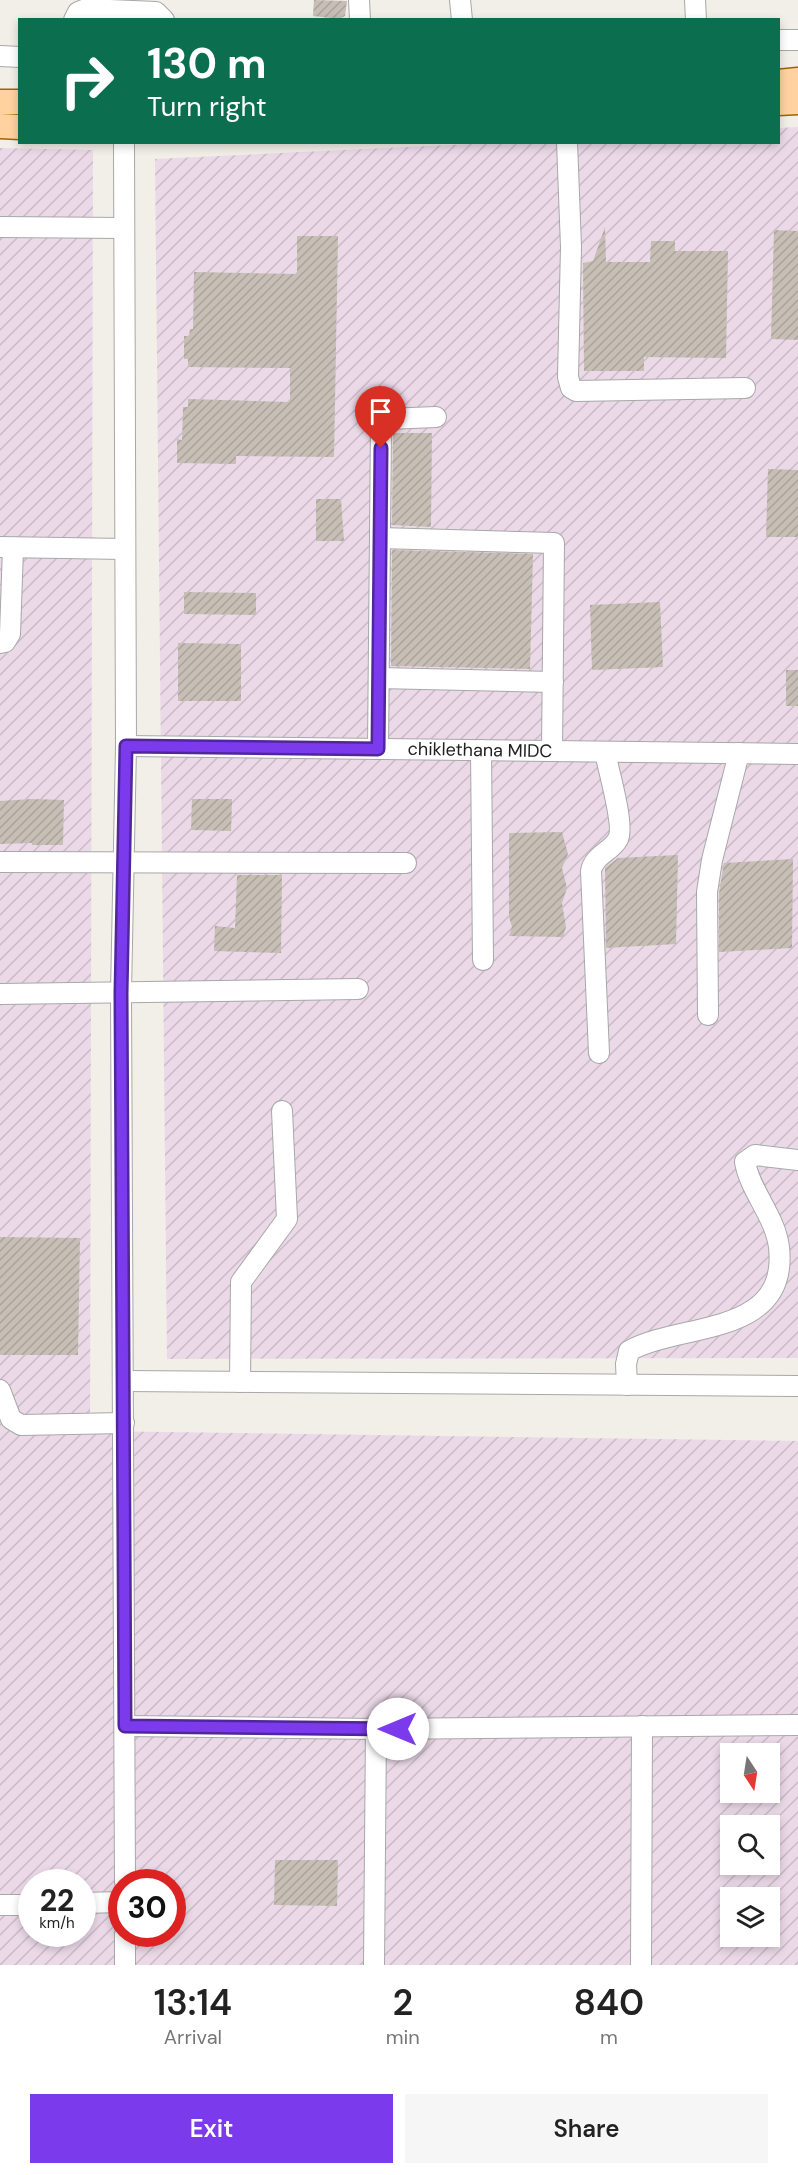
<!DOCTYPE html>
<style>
:root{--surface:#fff;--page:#f6f6f6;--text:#222;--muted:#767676;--accent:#7c3aed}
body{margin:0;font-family:"DM Sans",sans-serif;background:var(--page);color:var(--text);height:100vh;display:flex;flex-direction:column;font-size:22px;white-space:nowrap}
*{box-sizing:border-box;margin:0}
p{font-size:20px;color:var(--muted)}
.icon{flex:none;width:33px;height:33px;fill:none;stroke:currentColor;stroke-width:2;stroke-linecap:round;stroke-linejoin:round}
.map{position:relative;height:1965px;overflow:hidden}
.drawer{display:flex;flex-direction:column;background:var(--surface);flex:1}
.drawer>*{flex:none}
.guide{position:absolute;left:18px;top:18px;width:762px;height:126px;border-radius:0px;box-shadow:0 3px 9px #0003;background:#0b6e4f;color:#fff;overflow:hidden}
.needle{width:39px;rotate:168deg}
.buttons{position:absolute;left:720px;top:1743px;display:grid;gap:12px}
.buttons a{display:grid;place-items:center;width:60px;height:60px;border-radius:0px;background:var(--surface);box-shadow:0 3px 9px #0003;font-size:30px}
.speed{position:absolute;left:18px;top:1869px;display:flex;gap:12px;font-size:30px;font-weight:700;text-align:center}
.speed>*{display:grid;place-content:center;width:78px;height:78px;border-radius:50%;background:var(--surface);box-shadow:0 3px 9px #0003;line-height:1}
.speed small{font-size:15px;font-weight:400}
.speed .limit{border:9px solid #d22;background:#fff;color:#111}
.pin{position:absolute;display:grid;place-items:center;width:51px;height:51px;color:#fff;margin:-62px -26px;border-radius:50% 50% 50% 0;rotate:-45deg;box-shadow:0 0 6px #0007}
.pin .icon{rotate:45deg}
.me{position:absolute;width:66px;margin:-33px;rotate:270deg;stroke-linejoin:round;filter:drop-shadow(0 0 4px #0008)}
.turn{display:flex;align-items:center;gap:21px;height:126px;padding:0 30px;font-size:27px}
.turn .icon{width:78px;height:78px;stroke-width:2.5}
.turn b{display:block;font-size:42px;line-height:51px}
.eta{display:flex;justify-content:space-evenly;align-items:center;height:102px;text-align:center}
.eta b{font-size:36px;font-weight:600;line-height:42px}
.cta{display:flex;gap:12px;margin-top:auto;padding:12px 30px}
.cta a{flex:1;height:69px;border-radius:0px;background:var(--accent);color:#fff;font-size:24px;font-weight:600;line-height:69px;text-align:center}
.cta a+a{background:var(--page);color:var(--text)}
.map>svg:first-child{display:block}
</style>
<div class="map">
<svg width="798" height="1965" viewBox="0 0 798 1965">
<defs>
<pattern id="industrial-furrows" width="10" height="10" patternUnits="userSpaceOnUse" patternTransform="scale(1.5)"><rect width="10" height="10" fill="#ebd9e8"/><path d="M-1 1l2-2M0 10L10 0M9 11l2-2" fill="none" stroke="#c9bac7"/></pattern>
<pattern id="building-hatch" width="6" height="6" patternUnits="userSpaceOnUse" patternTransform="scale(1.5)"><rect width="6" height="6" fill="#c7beb6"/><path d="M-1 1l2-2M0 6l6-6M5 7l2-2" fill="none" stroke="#aba39c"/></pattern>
</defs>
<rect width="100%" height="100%" fill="#f2eee8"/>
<g fill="url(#industrial-furrows)" fill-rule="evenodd">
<polygon points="798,127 798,1358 167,1359 155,159 491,143 778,142 779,128"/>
<path d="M 0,148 L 93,150 L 90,1431 L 798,1441 L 798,1965 L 0,1965 ZM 730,1754 L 770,1754 L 770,1792 L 730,1792 ZM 730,1826 L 770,1826 L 770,1864 L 730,1864 ZM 32,1882 L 82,1882 L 82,1934 L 32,1934 ZM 122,1882 L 172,1882 L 172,1934 L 122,1934 ZM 730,1898 L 770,1898 L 770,1936 L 730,1936 Z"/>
</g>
<g fill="url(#building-hatch)">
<polygon points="314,0 347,1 345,16 339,19 313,16"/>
<polygon points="605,227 606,262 650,262 651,241 675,241 675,251 728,251 726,358 644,357 644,371 584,371 583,263 593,261"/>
<polygon points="774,230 798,231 798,340 771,339"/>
<polygon points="297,236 338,236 334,457 236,456 236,464 177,463 177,439 182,440 183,407 188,407 188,399 290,402 290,368 188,367 188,359 184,359 184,336 189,336 190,329 193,329 194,272 297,274"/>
<polygon points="393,433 432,433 431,527 392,525"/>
<polygon points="768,469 798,470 798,537 766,537"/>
<polygon points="316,499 341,499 344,541 316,541"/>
<polygon points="392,550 533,554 530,669 391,666"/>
<polygon points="184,592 256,593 256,615 184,614"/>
<polygon points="660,602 663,667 592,670 590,605"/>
<polygon points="178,643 241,644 241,701 178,701"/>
<rect x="786" y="670" width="12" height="36"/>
<polygon points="32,799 64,800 63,845 32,845 32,843 0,844 0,801"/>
<polygon points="192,799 232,799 231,831 191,830"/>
<polygon points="562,832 568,854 562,868 567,888 562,903 566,927 563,937 509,936 512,927 509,917 509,833"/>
<polygon points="678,855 676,944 606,948 605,868 618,858"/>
<polygon points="793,859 792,948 719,952 719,893 724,863"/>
<polygon points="237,875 282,875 281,953 214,951 215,926 235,928"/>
<polygon points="0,1237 80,1238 78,1355 0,1355"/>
<polygon points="275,1860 338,1860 337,1906 274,1905"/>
</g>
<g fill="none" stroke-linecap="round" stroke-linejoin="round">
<g stroke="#a8a8a8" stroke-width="22">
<g id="minor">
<polyline points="359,0 360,20"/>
<polyline points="460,0 462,20"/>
<polyline points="695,0 696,20"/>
<polyline points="74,20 78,12 86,9 156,12 164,20"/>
<polyline points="778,40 798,40"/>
<polyline points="0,56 20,57"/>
<polyline points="124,142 126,746 121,993 125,1882"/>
<polyline points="567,142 571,247 568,377 571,388 576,391 745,388"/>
<polyline points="0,227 123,228"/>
<polyline points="380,538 554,543 552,751"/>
<polyline points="0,547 125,549"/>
<polyline points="0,643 5,642 10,634 13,548"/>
<polyline points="379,678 553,682"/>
<polyline points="126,746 798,754"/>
<polyline points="378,749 381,425 387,419 436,417"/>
<polyline points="481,750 483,960"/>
<polyline points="0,862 406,863"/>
<polyline points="0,994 358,989"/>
<polyline points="708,1015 707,892 712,860 739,753"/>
<path d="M 599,1053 L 591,871 C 594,855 611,852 618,839 C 625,826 608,769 605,752"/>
<polyline points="124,1381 798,1386"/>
<polyline points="240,1382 241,1282 287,1219 282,1111"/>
<path d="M 627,1385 L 626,1364 L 629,1351 C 680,1322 789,1338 779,1247 C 775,1216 750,1191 745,1162 L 755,1155 L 798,1160"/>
<polyline points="0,1390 11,1419 21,1425 124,1423"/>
<polyline points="125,1726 376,1729 798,1725"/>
<polyline points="82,1903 122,1902"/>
<polyline points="0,1905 32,1905"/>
<polyline points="125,1965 125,1934"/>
<polyline points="374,1965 376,1729"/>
<polyline points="641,1965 642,1726"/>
</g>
</g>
<g stroke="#9f6400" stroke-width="27">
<g id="major">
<polyline points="778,82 798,80"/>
<polyline points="0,102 20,102"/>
<polyline points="778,103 798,102"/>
<polyline points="0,126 20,127"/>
</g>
</g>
<use href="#minor" stroke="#fff" stroke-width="20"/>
<use href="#major" stroke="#ffd2a0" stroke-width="24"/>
</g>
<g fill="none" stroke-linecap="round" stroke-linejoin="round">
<g stroke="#51269a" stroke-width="15">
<polyline id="route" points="381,448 378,749 126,746 121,993 125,1726 398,1729"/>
</g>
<use href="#route" stroke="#7c3aed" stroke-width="10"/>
</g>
<g text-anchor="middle" stroke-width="4.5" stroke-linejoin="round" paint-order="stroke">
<g font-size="18" fill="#212121" stroke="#fff">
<text transform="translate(480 750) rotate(1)" y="6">chiklethana MIDC</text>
</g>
</g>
</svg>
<div class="buttons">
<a><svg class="needle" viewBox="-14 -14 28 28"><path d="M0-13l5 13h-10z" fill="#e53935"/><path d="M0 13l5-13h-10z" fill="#767676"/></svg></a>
<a><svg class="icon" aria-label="search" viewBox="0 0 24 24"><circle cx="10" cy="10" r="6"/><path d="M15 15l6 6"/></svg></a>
<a><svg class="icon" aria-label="layers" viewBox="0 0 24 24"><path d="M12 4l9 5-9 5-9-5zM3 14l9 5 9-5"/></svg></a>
</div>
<div class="speed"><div>22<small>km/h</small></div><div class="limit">30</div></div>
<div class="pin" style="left:381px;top:448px;background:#d93025"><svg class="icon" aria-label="arrive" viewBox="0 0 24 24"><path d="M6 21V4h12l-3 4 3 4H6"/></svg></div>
<svg class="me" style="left:398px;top:1729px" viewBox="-20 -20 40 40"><circle r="19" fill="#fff"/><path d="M0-13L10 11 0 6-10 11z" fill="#7c3aed"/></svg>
<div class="guide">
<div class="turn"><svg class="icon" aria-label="right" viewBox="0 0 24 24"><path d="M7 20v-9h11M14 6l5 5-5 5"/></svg><div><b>130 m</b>Turn right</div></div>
</div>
</div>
<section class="drawer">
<div class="eta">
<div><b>13:14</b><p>Arrival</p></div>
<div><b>2</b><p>min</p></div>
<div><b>840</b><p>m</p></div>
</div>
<div class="cta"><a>Exit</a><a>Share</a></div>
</section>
